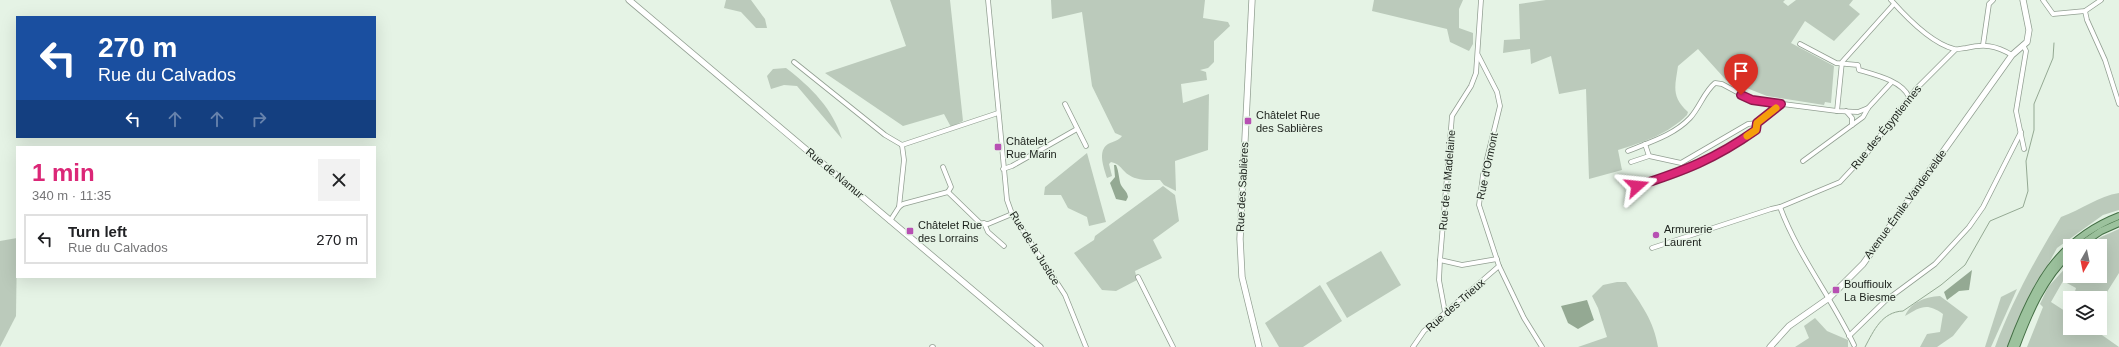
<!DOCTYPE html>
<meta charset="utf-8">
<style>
:root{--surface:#fff;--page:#f2f2f2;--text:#202124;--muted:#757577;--line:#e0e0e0;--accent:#db2777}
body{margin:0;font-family:Arial,sans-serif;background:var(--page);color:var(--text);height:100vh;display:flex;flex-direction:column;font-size:15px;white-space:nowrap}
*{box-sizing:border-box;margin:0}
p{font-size:13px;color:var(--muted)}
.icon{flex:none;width:22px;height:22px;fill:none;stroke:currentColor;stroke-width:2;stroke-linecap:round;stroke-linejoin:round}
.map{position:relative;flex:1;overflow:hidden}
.details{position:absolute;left:16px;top:146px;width:360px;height:132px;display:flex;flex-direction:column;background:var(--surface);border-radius:0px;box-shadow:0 4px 16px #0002}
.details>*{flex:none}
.top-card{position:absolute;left:16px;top:16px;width:360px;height:122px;border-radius:0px;box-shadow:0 4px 16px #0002;background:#1a4fa0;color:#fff;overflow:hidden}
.needle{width:26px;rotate:189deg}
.controls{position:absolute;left:2063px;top:239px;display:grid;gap:8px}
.controls a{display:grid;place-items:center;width:44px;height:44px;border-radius:0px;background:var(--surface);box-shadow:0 4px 16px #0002;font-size:20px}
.pin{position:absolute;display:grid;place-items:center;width:34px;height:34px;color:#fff;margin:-41px -17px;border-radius:50% 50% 50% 0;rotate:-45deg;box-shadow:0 0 4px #0007}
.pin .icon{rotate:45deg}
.me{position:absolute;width:44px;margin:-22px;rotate:72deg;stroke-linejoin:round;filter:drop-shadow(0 0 3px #0008)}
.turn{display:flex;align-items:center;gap:14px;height:84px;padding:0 16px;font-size:18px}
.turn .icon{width:52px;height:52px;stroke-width:2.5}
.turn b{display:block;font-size:28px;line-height:34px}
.lanes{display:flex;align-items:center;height:38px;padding:0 16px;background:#0003;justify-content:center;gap:20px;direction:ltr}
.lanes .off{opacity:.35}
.round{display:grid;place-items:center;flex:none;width:42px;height:42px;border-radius:0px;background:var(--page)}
.overview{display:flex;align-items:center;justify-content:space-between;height:68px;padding:0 16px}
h1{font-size:24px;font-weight:600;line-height:30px;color:var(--accent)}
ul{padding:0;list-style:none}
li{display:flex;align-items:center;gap:12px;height:50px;margin:0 8px 6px;padding:0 8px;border:2px solid var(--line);border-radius:0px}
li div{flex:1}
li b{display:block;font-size:15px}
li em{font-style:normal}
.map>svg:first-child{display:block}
</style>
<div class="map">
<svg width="2119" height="347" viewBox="0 0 2119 347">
<rect width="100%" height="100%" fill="#e5f3e5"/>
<g fill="#bbcabb">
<polygon points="726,0 751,0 765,19 767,28 756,28 741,12 724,8"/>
<polygon points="890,0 950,0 963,121 951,127 944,114 903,126 825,73 906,46"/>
<path d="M 1051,0 L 1205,0 L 1203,18 L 1228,22 L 1230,26 L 1214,41 L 1214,62 L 1208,68 L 1200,70 L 1206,72 L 1207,80 L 1181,84 L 1183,103 L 1209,94 L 1208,150 L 1175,161 L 1176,191 L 1164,185 L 1160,180 C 1151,180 1137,181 1129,175 C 1122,171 1121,164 1111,162 L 1109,164 L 1112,176 L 1107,178 C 1104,168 1097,151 1108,144 C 1114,141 1118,141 1122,136 L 1115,133 L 1092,86 L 1082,12 L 1052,19 Z"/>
<polygon points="1374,0 1463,0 1459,9 1459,28 1473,33 1473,44 1469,51 1450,42 1447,29 1372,11"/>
<path d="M 1546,0 L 1785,0 L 1783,2 L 1788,6 L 1796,0 L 1853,0 L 1849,5 L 1860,14 L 1834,41 L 1805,21 L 1791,43 L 1834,66 L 1831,103 L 1825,102 L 1824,105 L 1767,96 L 1726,80 L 1698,49 L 1678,66 C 1675,87 1671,96 1688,112 L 1687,115 C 1668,134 1644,142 1618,150 L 1622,170 L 1589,179 L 1586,89 L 1559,94 L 1551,56 L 1531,64 L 1530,49 L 1503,53 L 1504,40 L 1520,39 L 1519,4 Z"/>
<path d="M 786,68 C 811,87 833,109 842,139 L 797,86 L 784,85 L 771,89 L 767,76 L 773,69 Z"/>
<polygon points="1087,153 1106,222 1089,226 1087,217 1068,208 1061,195 1044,195 1045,187"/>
<polygon points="1163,186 1175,195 1179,221 1153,240 1162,258 1135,271 1137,280 1116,291 1102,290 1074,253 1094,240 1095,236"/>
<path d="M 2119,193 L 2119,210 L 2103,215 L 2057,248 L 2025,307 L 2008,347 L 1995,347 C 2012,301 2036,258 2061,217 C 2081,210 2099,196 2119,193 Z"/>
<polygon points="2119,229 2119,273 2100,303 2100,298 2073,298 2076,288 2063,281 2051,302 2068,313 2070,307 2070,328 2092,328 2119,347 2027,347 2043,307 2040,304 2048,287 2070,263 2070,276 2100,276 2100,246 2088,246 2101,237"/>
<polygon points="17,238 16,316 0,347 0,241"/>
<polygon points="1381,251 1401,285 1347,318 1326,283"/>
<path d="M 1617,282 L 1626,282 C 1641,304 1654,321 1658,347 L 1578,347 L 1607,337 L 1598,308 L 1592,296 L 1603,285 Z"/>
<polygon points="1320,285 1342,321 1303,347 1279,347 1265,323"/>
<polygon points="2017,289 1991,347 1985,347 2001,297"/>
<path d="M 1940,296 L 1968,317 L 1953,336 L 1937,347 L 1920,347 L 1927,334 L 1940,332 L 1943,314 C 1927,302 1920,307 1905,316 C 1911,302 1925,297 1940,296 Z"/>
<polygon points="1815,318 1827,331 1848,340 1848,347 1795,347 1809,338 1804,326"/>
</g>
<g fill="#94a993">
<path d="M 1114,165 L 1116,165 C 1119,171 1119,181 1121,185 C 1124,190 1127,191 1128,197 L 1126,201 L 1116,199 L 1110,183 L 1115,177 Z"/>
<polygon points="1972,270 1969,290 1959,291 1947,300 1944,292"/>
<polygon points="1587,300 1594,320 1578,329 1568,323 1561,306"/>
</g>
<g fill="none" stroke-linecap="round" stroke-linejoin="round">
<path stroke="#94a993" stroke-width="1" d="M 1865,347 C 1874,330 1882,312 1903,311 L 1941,285 L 1965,265 L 1990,221 L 2023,207 L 2028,191 L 2026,161 L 2034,130 L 2034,104 L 2053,58 L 2054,43"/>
<g stroke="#929f92" stroke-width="5.5">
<g id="minor">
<polyline points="988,0 1007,200 1012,214 1065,295 1086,347"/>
<path d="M 1891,0 C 1906,17 1931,43 1954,49 C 1957,50 1962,48 1966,48 C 1984,44 1995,45 2012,55"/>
<polyline points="2043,0 2053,14 2085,11 2101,0"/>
<polyline points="2085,11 2087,20 2105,60 2119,104"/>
<path d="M 1800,44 L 1836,63 L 1858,65 L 1859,70 C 1876,75 1902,81 1909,97"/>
<polyline points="1983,45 1989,4 1993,0"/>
<polyline points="2023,45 2026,51 2016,111 2024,149"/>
<polyline points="1478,55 1497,92 1500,106 1483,175 1479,205 1499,266 1524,318 1542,347"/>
<polyline points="794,62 885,135 902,145"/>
<polyline points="1065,104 1086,146"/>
<polyline points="1837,111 1842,62 1894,4"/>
<polyline points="1846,111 1852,118 1852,125"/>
<polyline points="1645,144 1649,156"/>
<polyline points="902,145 998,113"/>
<path d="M 1628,151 C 1650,142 1674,135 1690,118 C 1700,107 1704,92 1715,83 L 1722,84 L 1752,100 L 1837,111 L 1858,112 L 1868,108"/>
<polyline points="1803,161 1863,117 1868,108 1891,83"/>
<polyline points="1631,162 1649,156 1681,163 1748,124 1757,123"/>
<polyline points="943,167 951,187 948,192"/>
<polyline points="1003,169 1012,166 1077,129"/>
<path d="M 1637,186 C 1684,171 1715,159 1756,130 L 1757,123 L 1781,104"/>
<polyline points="899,207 904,160 902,145"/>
<path d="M 1780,207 C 1798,256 1832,298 1854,345"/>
<polyline points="890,221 899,207 903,204 948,192 980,223 988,224 1012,214"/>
<polyline points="984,223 988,232 1004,246"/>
<polyline points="1652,248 1771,209 1780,207 1840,182 1867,153 1916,89 1955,50"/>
<polyline points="1440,260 1462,265 1497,259"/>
<polyline points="1138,277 1173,347"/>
<polyline points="1445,312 1439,280 1440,260 1452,116 1471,86 1476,73 1481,0"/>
<polyline points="1849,336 1885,301 1935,264 1969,227 1983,207 2021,132"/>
<polyline points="932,347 933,347"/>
<polyline points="1413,347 1424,331 1499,266"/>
</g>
</g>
<g stroke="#929f92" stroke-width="7">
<g id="secondary">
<polyline points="629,0 1040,347"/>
<polyline points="1252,0 1240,239 1242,277 1259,347"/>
<polyline points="1770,347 1789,326 1829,298 1863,264 2012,55 2027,42 2029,30 2023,0"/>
</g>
</g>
<g stroke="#446f45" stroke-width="8">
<g id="primary">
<polyline points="2079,246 2101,231 2119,223"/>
<path d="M 2011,347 C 2033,288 2057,240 2119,216"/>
<path d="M 2016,347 C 2029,312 2043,279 2070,253"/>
</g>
</g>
<use href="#minor" stroke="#fff" stroke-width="4"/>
<use href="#secondary" stroke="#fff" stroke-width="5.5"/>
<use href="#primary" stroke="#9cc29d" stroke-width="6"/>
</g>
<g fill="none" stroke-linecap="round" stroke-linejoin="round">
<g stroke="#8e194d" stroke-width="10">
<path id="route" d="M 1637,186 C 1684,171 1715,159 1756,130 L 1757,123 L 1781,104 L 1752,100 L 1741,95"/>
</g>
<use href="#route" stroke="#db2777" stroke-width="7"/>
<polyline stroke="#f59e0b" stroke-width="7" points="1747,136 1756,130 1757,123 1776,108"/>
</g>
<g fill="#b750b3" stroke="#e5f3e5" stroke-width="1.5">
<rect x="1244" y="117" width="8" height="8" rx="2"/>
<rect x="994" y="143" width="8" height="8" rx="2"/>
<rect x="906" y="227" width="8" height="8" rx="2"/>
<circle cx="1656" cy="235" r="4"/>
<rect x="1832" y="286" width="8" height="8" rx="2"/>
</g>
<g text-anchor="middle" stroke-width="3" stroke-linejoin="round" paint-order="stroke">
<g font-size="11" fill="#1b201b" stroke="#e5f3e5" text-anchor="start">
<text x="1256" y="119">Châtelet Rue<tspan x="1256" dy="13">des Sablières</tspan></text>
<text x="1006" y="145">Châtelet<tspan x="1006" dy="13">Rue Marin</tspan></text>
<text x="918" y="229">Châtelet Rue<tspan x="918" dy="13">des Lorrains</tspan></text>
<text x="1664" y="233">Armurerie<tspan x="1664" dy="13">Laurent</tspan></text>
<text x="1844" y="288">Bouffioulx<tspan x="1844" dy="13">La Biesme</tspan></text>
</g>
<g font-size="11" fill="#1b201b" stroke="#e5f3e5">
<text transform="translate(1886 127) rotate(-51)" y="4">Rue des Égyptiennes</text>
<text transform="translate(1487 166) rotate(-78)" y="4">Rue d'Ormont</text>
<text transform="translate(835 173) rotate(40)" y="4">Rue de Namur</text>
<text transform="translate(1447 180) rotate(-85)" y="4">Rue de la Madelaine</text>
<text transform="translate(1242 187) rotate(-87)" y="4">Rue des Sablières</text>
<text transform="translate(1905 204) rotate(-54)" y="4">Avenue Émile Vandervelde</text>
<text transform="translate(1035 248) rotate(58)" y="4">Rue de la Justice</text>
<text transform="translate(1455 305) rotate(-41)" y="4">Rue des Trieux</text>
</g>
</g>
</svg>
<div class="controls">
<a><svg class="needle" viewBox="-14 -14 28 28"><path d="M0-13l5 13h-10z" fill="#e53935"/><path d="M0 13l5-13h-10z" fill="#757577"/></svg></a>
<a><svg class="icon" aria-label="layers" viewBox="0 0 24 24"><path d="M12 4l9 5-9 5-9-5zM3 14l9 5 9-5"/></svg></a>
</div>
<div class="pin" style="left:1741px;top:95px;background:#d93025"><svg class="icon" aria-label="arrive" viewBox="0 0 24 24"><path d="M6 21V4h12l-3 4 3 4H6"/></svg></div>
<svg class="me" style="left:1637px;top:186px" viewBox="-20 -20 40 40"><path d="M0-17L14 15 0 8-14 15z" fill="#db2777" stroke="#fff" stroke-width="4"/></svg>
<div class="top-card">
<div class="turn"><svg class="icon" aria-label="left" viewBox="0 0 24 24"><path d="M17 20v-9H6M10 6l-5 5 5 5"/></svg><div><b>270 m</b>Rue du Calvados</div></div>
<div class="lanes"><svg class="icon" aria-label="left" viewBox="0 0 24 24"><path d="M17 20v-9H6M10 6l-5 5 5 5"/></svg><svg class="icon off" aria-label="ahead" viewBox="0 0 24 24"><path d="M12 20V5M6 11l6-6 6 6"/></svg><svg class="icon off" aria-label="ahead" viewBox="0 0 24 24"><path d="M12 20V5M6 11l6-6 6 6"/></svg><svg class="icon off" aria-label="right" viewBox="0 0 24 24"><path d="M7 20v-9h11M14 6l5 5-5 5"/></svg></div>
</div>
<section class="details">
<div class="overview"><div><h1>1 min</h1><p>340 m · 11:35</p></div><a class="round"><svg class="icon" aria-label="close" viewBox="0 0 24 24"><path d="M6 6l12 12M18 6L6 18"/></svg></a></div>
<ul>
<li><svg class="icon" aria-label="left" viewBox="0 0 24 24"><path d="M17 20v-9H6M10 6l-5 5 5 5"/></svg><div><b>Turn left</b><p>Rue du Calvados</p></div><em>270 m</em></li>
</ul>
</section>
</div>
